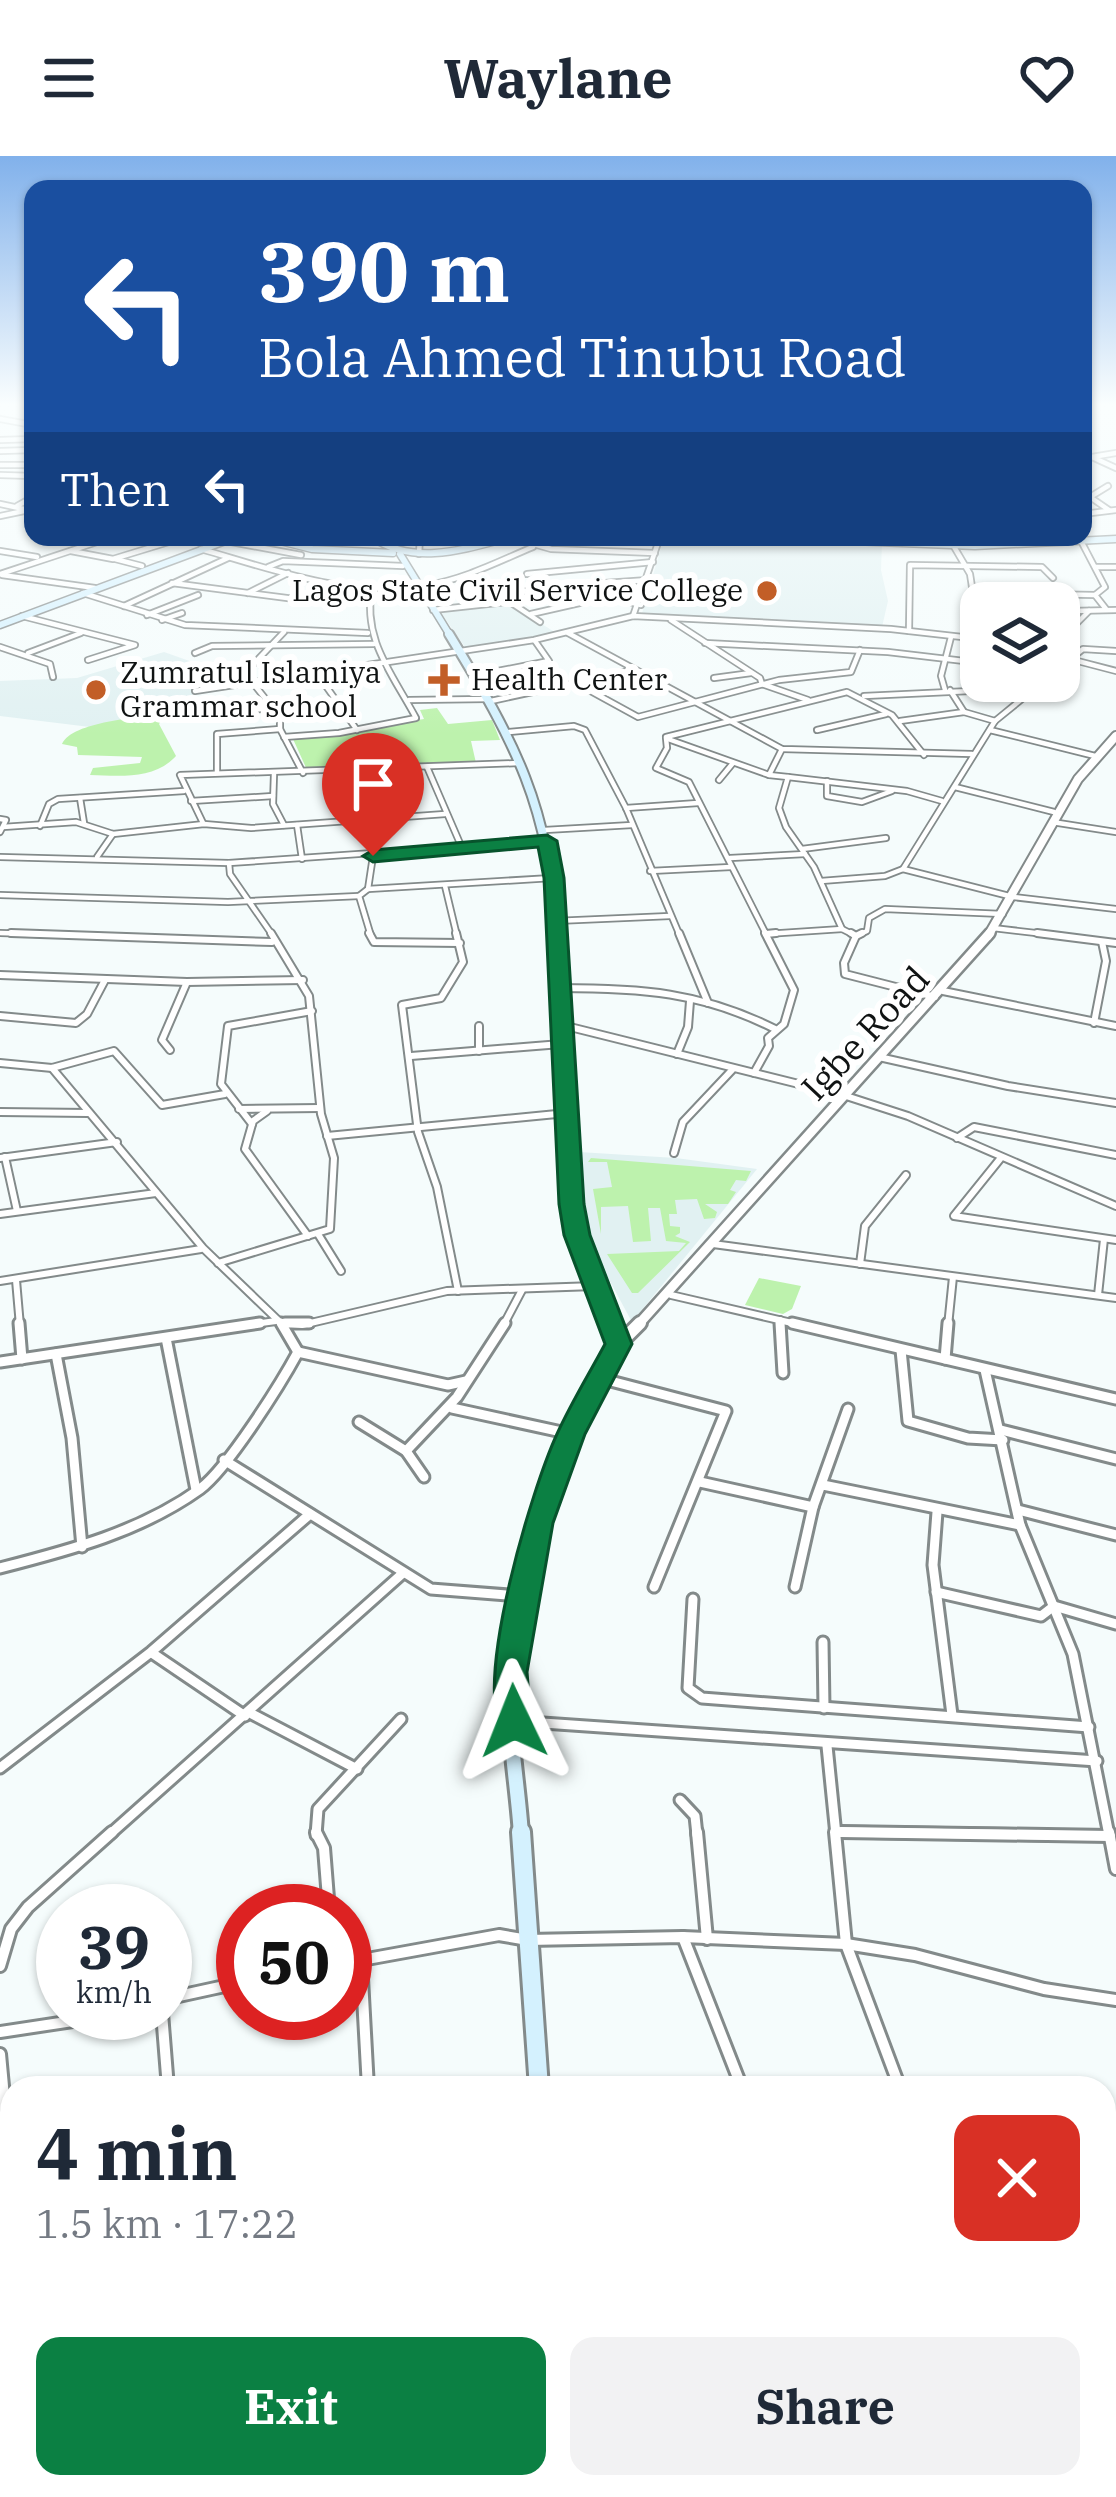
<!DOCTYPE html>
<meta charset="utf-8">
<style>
:root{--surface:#fff;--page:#f2f2f3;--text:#1f2937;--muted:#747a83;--accent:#0b8043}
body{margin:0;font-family:"IBM Plex Serif",serif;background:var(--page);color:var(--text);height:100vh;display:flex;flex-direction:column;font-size:45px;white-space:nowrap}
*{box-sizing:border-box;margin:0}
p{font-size:39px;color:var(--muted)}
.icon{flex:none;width:66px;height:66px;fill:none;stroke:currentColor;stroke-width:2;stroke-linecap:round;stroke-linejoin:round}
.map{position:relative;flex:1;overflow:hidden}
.sheet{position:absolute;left:0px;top:1920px;width:1116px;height:423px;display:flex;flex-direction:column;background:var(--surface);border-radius:36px 36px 0 0;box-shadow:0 3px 9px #0004}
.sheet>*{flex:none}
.top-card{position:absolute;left:24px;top:24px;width:1068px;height:366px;border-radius:24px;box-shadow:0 3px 9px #0004;background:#1a4fa0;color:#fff;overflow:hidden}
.buttons{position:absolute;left:960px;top:426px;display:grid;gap:24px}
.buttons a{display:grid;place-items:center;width:120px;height:120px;border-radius:24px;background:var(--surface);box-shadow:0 3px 9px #0004;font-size:60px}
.speed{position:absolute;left:36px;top:1728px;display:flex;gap:24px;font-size:60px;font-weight:700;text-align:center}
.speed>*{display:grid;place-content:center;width:156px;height:156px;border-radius:50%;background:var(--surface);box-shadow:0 3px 9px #0004;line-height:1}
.speed small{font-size:30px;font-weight:400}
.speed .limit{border:18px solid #d22;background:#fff;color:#111}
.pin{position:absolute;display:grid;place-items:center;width:102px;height:102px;color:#fff;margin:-123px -51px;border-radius:50% 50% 50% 0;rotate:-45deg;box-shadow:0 0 12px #0007}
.pin .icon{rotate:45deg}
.me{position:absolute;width:132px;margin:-66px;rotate:358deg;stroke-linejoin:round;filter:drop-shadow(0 0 9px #0008)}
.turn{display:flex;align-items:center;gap:42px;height:252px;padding:0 36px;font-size:54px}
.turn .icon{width:156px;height:156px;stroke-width:2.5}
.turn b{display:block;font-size:84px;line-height:102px}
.then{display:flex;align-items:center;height:114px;padding:0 36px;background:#0003;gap:24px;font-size:45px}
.round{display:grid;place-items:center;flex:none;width:126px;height:126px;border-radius:24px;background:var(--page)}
.overview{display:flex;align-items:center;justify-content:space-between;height:204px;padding:0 36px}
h1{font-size:72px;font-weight:700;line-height:90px}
.button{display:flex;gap:24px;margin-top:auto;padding:24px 36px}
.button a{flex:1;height:138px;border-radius:24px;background:var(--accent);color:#fff;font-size:48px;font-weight:700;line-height:138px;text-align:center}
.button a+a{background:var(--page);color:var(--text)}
header{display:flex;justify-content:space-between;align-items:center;height:156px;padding:0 36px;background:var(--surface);font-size:54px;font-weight:700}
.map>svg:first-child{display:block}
</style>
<header><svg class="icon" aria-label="menu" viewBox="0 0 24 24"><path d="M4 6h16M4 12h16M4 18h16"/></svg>Waylane<svg class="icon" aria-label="heart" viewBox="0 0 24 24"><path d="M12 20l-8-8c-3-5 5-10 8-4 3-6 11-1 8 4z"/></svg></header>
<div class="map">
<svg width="1116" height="2341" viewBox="0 0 1116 2341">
<rect width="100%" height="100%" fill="#f5fcfc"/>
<g fill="#e1f1f2">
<polygon points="664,381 882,388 881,414 888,445 882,471 641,461"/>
<polygon points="509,448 558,478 465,491 439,454"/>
<polygon points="164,496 198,508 194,514 202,521 188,532 195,535 191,541 167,557 90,571 0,560 0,525 77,522"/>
<polygon points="579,996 676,1002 757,1013 632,1166 599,1105 584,1063"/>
</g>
<g fill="#bdf2ad">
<polygon points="437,552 448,568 492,564 500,584 471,585 476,607 308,616 293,583 424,563 420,554"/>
<path d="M 167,557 L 159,568 L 176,600 C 154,624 120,620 90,619 L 93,612 L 140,607 L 142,601 L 78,599 L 77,591 L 62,588 C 73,565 139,562 167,557 Z"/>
<polygon points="591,1002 751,1015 746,1025 736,1024 730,1034 736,1036 728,1048 705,1048 717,1056 715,1062 704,1063 697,1043 675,1044 677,1058 669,1058 670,1070 680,1071 680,1077 675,1080 690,1086 638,1137 632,1137 607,1098 679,1095 686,1087 666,1085 660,1052 648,1052 651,1085 633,1086 628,1050 601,1051 601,1078 593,1033 612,1031 607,1006 588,1006"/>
<polygon points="759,1122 801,1130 792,1153 783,1158 745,1149"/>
</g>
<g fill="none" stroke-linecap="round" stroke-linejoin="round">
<g stroke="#838a8a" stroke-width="8">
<g id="minor-far3">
<polyline points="0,263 33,269"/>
<polyline points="0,284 33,283"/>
<polyline points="0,295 33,294"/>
<polyline points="1116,297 1092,301 1116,312"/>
<polyline points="0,309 33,309"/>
<polyline points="0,319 33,320"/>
<polyline points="1108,330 1090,341 1109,354"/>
<polyline points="0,348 33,355"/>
<polyline points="17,350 33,341"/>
<polyline points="1083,358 1116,354"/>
<polyline points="0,360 24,355"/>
<polyline points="509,381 551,393 655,397"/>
<polyline points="226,385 301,399"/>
<polyline points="1081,385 1105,431 1095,439 1106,453"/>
<path d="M 201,393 C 274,414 351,443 428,429 C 465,423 499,405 533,391"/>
<polyline points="0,395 37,401"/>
<polyline points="71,395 113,403 185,381"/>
<polyline points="419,398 420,381"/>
<polyline points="115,403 142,410"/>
<polyline points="268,411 283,405 403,410"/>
<polyline points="1096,411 1116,411"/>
<polyline points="0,418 112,381"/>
<polyline points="527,418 653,406"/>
<polyline points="2,419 95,432"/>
<polyline points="172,427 318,446"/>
<polyline points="569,430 641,449"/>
<polyline points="83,437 185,469 368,477"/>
<polyline points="248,437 288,417"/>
<polyline points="971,445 1032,446 1037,438 1095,439"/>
<polyline points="124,450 228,402"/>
<polyline points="433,454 506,446"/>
<polyline points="1071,455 1116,454"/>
<polyline points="531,458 606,441"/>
<polyline points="147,459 198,439"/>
<polyline points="22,460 135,489 88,504"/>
<polyline points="633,460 660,381"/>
<polyline points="162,464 182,457"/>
<polyline points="671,464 760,522 762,528 808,544"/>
<polyline points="540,466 501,440 547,431 648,424"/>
<polyline points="909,475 910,409 1042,411 1053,422"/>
<polyline points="284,476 245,517 280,561 280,573 303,617"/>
<polyline points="568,477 782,593 972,598"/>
<polyline points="1059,485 1089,455"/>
<polyline points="705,487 888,496 981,507"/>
<polyline points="0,491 50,508 53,521"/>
<polyline points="28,497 81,477"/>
<polyline points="195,497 212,490 374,488"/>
<polyline points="1070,503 1116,515"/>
<polyline points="1059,512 1083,493 1116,495"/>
<polyline points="316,516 357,574"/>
<polyline points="477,519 549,505 535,485"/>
<polyline points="714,522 751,517"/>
<polyline points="576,527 638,561 779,524 851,516 860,494"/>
<polyline points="945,534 941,520 951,481"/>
<polyline points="950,534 964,556 995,565"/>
<polyline points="195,535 534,484 633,460 891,473 980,483 970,418 953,389"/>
<polyline points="864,540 1035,532"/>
<polyline points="409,544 489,543"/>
<polyline points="491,545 634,514"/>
<polyline points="165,562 273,552"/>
<polyline points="900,565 964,556"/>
<polyline points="817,574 886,558"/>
<polyline points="990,574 1095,600"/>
<polyline points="509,576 574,570 585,574 626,652 680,780"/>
<path d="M 284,581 L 339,577 L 416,562 C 392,517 362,484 372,430"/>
<polyline points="666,581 847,536 892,559 924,599"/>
<polyline points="666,582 667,592 656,612 689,626 767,780"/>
<polyline points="668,583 769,619 782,593"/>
<polyline points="427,611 462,692"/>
<polyline points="351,616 361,664"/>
<polyline points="217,617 217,578 280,573"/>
<polyline points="274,618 273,648 284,669"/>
<polyline points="769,619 788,621 779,652 786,671 814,711 842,773 856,780"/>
<polyline points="788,621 907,635 942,645"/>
<polyline points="719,624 733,607"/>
<polyline points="827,625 827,640 862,646 892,635"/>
<polyline points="955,631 1054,656"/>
<polyline points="80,642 84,667"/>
<polyline points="191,645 273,640"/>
<polyline points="626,652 698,647"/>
<polyline points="0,663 6,664 0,676"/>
<polyline points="1052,666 1116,676"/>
<polyline points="203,667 180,619 519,607"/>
<polyline points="297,669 302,703"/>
<polyline points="40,670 49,648 58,643 184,635"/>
<polyline points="3,671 76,666 113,678 204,668 251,672 445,658"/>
<polyline points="545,674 632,669"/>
<polyline points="802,693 886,682"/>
<polyline points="0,701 229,707 547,685"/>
<polyline points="97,701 113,678"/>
<polyline points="730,702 805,698"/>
<polyline points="229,707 230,718 273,780"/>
<polyline points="903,713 1013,741 1116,753"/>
<polyline points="650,715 731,711"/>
<polyline points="821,725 885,720 903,713 995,565 1044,525"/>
<polyline points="445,730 457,780"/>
<polyline points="368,733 552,722"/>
<polyline points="0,739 228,746 359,740"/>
<polyline points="555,765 670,760"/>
<polyline points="993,772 1062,780"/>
<polyline points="0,777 101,780"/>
<polyline points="766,778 842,773"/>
<polyline points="371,780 359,740 368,733 373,700"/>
<polyline points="856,780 867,775 869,762 885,753 1003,758"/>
</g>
</g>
<g stroke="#838a8a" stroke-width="10">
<g id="minor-far2">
<polyline points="11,777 272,786"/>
<polyline points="369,777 374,786 460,787"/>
<polyline points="456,777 463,806 441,842 402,849 418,976 437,1031 458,1135"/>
<polyline points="679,777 708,847"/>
<polyline points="851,777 856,780 844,807 845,818 935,841"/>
<polyline points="1037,777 1116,787"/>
<polyline points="766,778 776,777"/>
<polyline points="856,780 862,777"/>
<polyline points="0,819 187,826 303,824"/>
<path d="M 560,832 C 640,832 702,836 775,873"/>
<polyline points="943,835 1116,870"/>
<polyline points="0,860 76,867 87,858 105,824"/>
<polyline points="1094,867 1106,805 1102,786"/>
<polyline points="562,869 843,939 908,960 1116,1050"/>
<polyline points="479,870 479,895"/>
<polyline points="170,894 162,884 187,826"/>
<polyline points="677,898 688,871 690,845"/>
<polyline points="411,900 561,888"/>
<polyline points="879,901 1008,930 1116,947"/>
<polyline points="0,907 52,912 114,895 162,949 225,938"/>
<polyline points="52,912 203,1092 284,1170"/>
<polyline points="754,917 769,890 768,882 784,868 794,834 765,777"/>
<polyline points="239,953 320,952"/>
<polyline points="267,955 253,965 245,993 308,1080"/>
<polyline points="0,956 88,957"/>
<polyline points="252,968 221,928 228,870 312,855"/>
<polyline points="327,980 567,957"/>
<polyline points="957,982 974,971 1116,999"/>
<polyline points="674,997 683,966 732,914"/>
<polyline points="5,1001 17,1055"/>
<polyline points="0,1002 117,986"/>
<polyline points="1000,1003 954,1060 1116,1084"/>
<polyline points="0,1058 156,1037"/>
<polyline points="318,1078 341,1115"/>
<polyline points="713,1088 1116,1142"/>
<polyline points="218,1107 330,1073 334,1002 321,958 309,840 271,777"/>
<polyline points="860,1108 865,1070 906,1019"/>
<polyline points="16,1124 20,1170"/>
<polyline points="0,1125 201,1093"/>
<polyline points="671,1139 805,1170"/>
<polyline points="1098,1139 1104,1083"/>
<polyline points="780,1164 780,1170"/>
<polyline points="281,1167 302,1169 447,1135 595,1130"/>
<polyline points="240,1170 276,1165"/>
<polyline points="503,1170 522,1134"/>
<polyline points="948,1170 953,1121"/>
</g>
</g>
<g stroke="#838a8a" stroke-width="15">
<g id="minor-far1">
<polyline points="19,1167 22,1203"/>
<polyline points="281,1167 298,1196"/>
<polyline points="285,1167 309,1167"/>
<polyline points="780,1167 783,1217"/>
<polyline points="792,1167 1116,1243"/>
<polyline points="166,1182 196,1334"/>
<polyline points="901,1194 908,1265 968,1282 1003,1284"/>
<polyline points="298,1196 448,1229 466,1225"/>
<polyline points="56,1198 72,1282 82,1391"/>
<polyline points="945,1203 948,1167"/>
<polyline points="0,1206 260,1167"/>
<polyline points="985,1214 1020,1369 1073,1498 1109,1679"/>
<polyline points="599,1222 726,1255 654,1431"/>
<polyline points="452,1252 571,1278"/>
<polyline points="359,1266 406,1295 424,1321"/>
<polyline points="1001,1274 1116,1303"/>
<polyline points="406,1295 457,1241 505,1167"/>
<polyline points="224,1304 431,1433 521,1440"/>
<polyline points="700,1326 813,1351 848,1253"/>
<polyline points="823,1329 1020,1369"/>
<polyline points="1018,1354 1116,1379"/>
<polyline points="937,1356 933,1409 952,1559"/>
<path d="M 0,1412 C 70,1394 140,1376 200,1333 C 228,1312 280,1229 298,1196"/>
<polyline points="795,1431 813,1351"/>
<polyline points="936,1436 1041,1460 1054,1450 1116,1468"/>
<polyline points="693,1443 688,1532 702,1542 1089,1571"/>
<polyline points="823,1486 824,1552"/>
<polyline points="152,1497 245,1560"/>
<polyline points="250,1557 357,1613"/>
<polyline points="514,1565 1097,1605"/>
<polyline points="827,1590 836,1679"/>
<polyline points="0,1612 151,1496 310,1358"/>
<polyline points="680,1644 695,1660 697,1679"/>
<polyline points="836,1676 1047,1679"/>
<polyline points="109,1679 403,1417"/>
<polyline points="316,1679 318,1653 401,1563"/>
</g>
</g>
<g stroke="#838a8a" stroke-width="16">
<g id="minor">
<polyline points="316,1676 324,1692 329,1755"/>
<polyline points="697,1676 707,1783"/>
<polyline points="835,1676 846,1788 900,1932"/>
<polyline points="841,1676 1110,1680"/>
<polyline points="1109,1676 1116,1713"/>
<polyline points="683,1781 742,1932"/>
<polyline points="361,1804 368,1932"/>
<polyline points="345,1807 499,1779 528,1784 683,1781 846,1788 915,1799 1044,1833 1116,1844"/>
<polyline points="0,1810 11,1773 28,1751 112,1676"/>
<polyline points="165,1843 243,1826"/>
<polyline points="162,1857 168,1932"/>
<polyline points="0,1876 126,1857"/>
<polyline points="0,1898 12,2027"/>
<polyline points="1104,1984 1116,1986"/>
<polyline points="0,2060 12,2057"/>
<polyline points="1104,2125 1116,2126"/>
<polyline points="0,2224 12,2220"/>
<polyline points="1104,2286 1116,2286"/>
<polyline points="870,2331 874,2341"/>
<polyline points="1064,2331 1069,2341"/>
<polyline points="219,2341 250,2334"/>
<polyline points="557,2341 586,2331"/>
</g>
</g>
<g stroke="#838a8a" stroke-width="12">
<polyline id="tertiary-far2" points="988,780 1078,623 1116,580"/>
</g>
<g stroke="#838a8a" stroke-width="14">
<polyline id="tertiary-far1" points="637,1170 990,777"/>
</g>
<g stroke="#838a8a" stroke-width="18">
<polyline id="tertiary" points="619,1188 640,1167"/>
</g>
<g stroke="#838a8a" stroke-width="9">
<g id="secondary-far4">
<polyline points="264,381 312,393 393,397"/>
<polyline points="755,381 975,390 1116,383"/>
<path d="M 373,382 C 416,410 465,393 511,381"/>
<polyline points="400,398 451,481"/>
<polyline points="0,469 236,381"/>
</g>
</g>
<g stroke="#838a8a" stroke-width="12">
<path id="secondary-far3" d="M 449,478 C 515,586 550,651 557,780"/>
</g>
<g stroke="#838a8a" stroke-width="15">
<polyline id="secondary-far2" points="557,777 576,1079 612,1170"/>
</g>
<g stroke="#838a8a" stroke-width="20">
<path id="secondary-far1" d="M 521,1679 C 518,1628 505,1562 511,1512 C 525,1389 562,1296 619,1188 L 611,1167"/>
</g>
<g stroke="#838a8a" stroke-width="24">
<g id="secondary">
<polyline points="521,1676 539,1932"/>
<polyline points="658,2331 661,2341"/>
</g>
</g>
<use href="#minor-far3" stroke="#fff" stroke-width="4.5"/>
<use href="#minor-far2" stroke="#fff" stroke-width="6"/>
<use href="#minor-far1" stroke="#fff" stroke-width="9"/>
<use href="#minor" stroke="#fff" stroke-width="10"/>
<use href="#tertiary-far2" stroke="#fff" stroke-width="8"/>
<use href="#tertiary-far1" stroke="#fff" stroke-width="9"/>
<use href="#tertiary" stroke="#fff" stroke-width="12"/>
<use href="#secondary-far4" stroke="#d4f1fe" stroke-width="6"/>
<use href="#secondary-far3" stroke="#d4f1fe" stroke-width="8"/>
<use href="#secondary-far2" stroke="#d4f1fe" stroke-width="10"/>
<use href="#secondary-far1" stroke="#d4f1fe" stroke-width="14"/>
<use href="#secondary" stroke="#d4f1fe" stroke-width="18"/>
</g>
<linearGradient id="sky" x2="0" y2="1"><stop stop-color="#81b1eb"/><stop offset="0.43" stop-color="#fafefe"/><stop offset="1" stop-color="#fafefe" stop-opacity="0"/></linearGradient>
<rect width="1116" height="578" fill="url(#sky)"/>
<path fill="#0b8043" stroke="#07532c" stroke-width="3" d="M 547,679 L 557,685 L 564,722 L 584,1048 L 590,1079 L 632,1188 L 585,1278 L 553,1367 L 527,1516 L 531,1565 L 526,1574 L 514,1577 L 502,1574 C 474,1523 532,1332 557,1278 C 571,1247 589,1218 605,1188 L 564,1079 L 559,1048 L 544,722 L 538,691 L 373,706 L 363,700 L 373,694 Z"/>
<g fill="#c25e27" stroke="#fff" stroke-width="4.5">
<circle cx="767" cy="435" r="12"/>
<path d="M438 506h12v12h12v12h-12v12h-12v-12h-12v-12h12z"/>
<circle cx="96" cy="534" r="12"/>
</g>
<g text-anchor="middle" stroke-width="12" stroke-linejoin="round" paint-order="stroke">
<g font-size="30" fill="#101313" stroke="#fff" text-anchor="start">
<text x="743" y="445" text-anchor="end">Lagos State Civil Service College</text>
<text x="120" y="527">Zumratul Islamiya<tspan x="120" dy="34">Grammar school</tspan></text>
<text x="471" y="534">Health Center</text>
</g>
<g font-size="36" fill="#101313" stroke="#fff">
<text transform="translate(865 877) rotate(-47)" y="13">Igbe Road</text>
</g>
</g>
</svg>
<div class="buttons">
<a><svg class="icon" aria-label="layers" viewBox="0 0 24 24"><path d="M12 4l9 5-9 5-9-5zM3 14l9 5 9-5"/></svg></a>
</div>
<div class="speed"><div>39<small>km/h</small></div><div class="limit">50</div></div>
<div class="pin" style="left:373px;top:700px;background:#d93025"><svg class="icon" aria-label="arrive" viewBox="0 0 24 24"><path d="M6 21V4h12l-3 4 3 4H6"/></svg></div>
<svg class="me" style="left:514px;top:1565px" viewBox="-20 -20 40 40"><path d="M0-17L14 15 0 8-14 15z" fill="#0b8043" stroke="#fff" stroke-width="4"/></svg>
<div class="top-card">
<div class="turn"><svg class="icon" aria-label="left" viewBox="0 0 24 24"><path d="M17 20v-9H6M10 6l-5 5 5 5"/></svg><div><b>390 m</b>Bola Ahmed Tinubu Road</div></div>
<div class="then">Then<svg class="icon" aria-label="left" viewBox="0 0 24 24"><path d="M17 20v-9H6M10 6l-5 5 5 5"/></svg></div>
</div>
<section class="sheet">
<div class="overview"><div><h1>4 min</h1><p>1.5 km · 17:22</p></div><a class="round" style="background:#d93025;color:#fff"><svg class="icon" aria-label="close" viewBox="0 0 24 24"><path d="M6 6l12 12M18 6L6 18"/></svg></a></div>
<div class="button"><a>Exit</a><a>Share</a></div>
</section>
</div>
